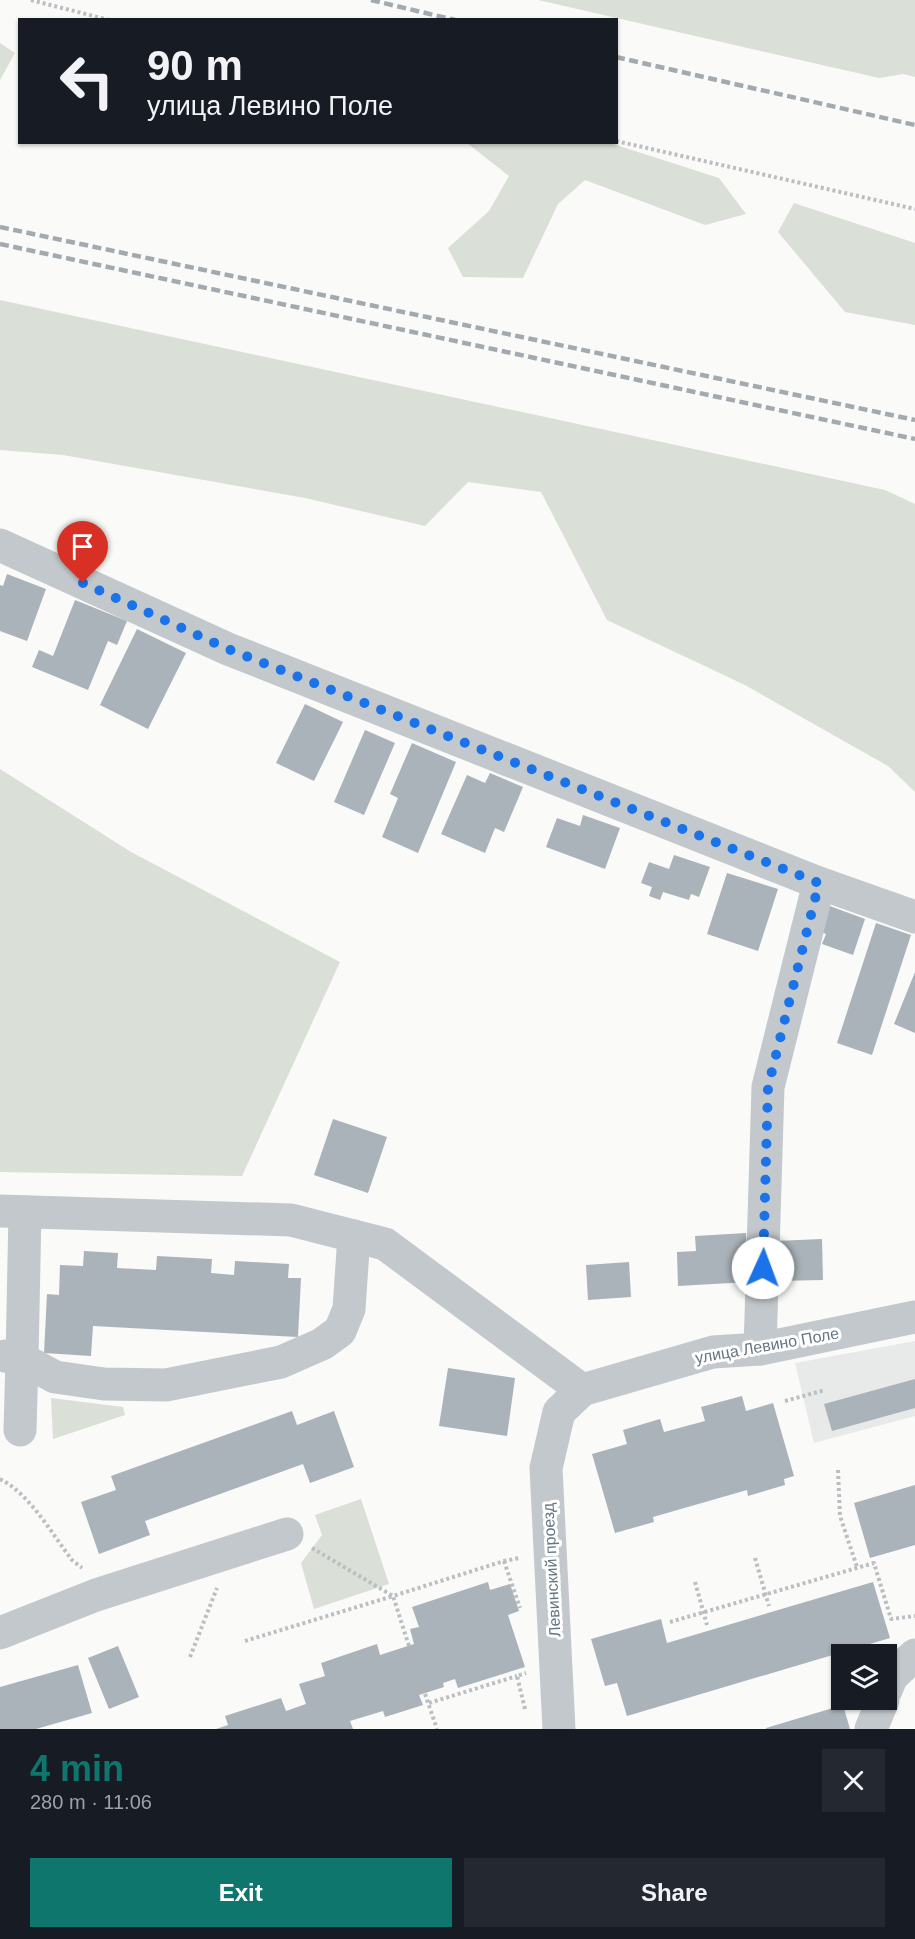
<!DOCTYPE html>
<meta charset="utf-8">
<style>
:root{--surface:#171b24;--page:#242831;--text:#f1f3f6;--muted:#9ea1a6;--accent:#0f766e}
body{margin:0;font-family:Arial,sans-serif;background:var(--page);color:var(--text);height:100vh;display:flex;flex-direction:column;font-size:22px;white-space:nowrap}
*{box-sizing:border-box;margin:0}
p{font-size:20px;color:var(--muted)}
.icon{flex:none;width:33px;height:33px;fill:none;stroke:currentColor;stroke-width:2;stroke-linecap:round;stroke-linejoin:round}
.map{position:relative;height:1729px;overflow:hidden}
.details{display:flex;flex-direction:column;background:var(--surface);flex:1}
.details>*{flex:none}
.guide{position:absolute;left:18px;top:18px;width:600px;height:126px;border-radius:0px;box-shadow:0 2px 4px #0004;background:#171b24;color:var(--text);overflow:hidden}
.controls{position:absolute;left:831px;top:1644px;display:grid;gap:12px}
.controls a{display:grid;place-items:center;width:66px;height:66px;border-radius:0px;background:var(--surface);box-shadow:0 2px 4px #0004;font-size:30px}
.pin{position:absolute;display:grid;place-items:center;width:51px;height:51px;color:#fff;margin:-62px -26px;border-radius:50% 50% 50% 0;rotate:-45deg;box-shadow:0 0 6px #0007}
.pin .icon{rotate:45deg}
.me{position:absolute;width:66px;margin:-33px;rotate:2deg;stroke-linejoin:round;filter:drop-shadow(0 0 4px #0008)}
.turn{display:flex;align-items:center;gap:21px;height:126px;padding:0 30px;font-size:27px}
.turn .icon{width:78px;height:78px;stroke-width:2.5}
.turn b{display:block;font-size:42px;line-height:51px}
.round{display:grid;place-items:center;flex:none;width:63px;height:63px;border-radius:0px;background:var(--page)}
.summary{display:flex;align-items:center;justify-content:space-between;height:102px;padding:0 30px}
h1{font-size:36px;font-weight:600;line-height:45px;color:var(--accent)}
.button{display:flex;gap:12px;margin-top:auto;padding:12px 30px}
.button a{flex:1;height:69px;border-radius:0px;background:var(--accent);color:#fff;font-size:24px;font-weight:600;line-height:69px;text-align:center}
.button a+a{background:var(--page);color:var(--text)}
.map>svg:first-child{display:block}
</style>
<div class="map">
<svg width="915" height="1729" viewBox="0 0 915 1729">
<rect width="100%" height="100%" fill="#fafaf8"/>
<polygon fill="#e8e9e9" points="915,1341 915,1416 814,1443 795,1363"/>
<g fill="#dadfd7">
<polygon points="538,0 915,0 915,77 903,74 879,78"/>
<polygon points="0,43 15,53 0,80"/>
<polygon points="467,143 610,143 719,178 746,214 705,225 585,180 558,204 523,278 463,277 448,248 489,211 509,176"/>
<polygon points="794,203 915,243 915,325 845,312 778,232"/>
<polygon points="0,300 885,490 915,504 915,792 888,766 745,685 607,620 541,492 468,482 425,526 305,498 63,455 0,450"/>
<polygon points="0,769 131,852 340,962 242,1176 0,1172"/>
<polygon points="51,1398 123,1407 125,1415 53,1439"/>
<polygon points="361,1499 389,1584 314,1609 301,1563 322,1535 315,1515"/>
</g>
<g fill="#aab3b9">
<polygon points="7,574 46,589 27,641 0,631 0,585 3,586"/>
<polygon points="75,600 127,621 117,645 108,641 88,690 32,667 39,650 53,656"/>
<polygon points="137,629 186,653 148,729 100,705"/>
<polygon points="305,704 343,722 314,781 276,763"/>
<polygon points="365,730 395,743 364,815 334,802"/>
<polygon points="412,743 456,762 418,853 382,837 398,798 390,794"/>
<polygon points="490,773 523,787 504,832 495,828 485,853 441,834 467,775 485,783"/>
<polygon points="583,815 620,828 605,869 546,847 557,818 580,826"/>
<polygon points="674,855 710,867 699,897 691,894 689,900 663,892 660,900 649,896 652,887 641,883 649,862 669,869"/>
<polygon points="727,873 778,889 758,951 707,934"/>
<polygon points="827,905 865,919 853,955 822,944 826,934 819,931"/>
<polygon points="876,923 911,935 872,1055 837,1043"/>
<polygon points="915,972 915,1033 894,1024"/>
<polygon points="333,1119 387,1137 368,1193 314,1175"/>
<polygon points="746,1233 749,1282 678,1286 677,1252 696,1251 695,1236"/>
<polygon points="822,1239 823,1280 777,1281 775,1241"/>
<polygon points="84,1251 118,1253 117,1268 156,1270 157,1256 212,1259 211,1273 234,1275 235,1261 289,1264 288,1278 301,1278 298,1337 93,1326 91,1356 44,1353 47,1294 59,1295 60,1265 83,1266"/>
<polygon points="629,1262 631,1297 588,1300 586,1265"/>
<polygon points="448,1368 515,1378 507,1436 439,1426"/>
<polygon points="915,1379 915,1408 832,1431 824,1404"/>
<polygon points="742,1396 746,1411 773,1403 794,1476 784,1479 785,1485 748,1496 747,1490 653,1517 654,1522 615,1533 592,1454 627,1444 623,1430 660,1419 664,1432 705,1421 701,1407"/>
<polygon points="292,1411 297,1425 334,1411 354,1467 310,1483 303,1464 145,1521 150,1535 99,1554 81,1502 116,1490 111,1476"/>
<polygon points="915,1485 915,1545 870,1558 854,1503"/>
<polygon points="488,1582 490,1590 510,1584 519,1611 508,1615 525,1667 458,1688 455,1679 443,1683 444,1687 419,1695 423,1705 385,1717 383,1711 350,1721 353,1729 216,1729 228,1725 225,1716 281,1698 286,1711 306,1704 299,1684 325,1676 321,1663 377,1644 380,1655 414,1644 410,1629 419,1627 412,1607"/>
<polygon points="873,1582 890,1638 627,1716 617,1683 605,1686 591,1639 661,1619 667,1643"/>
<polygon points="118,1646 139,1697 109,1709 88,1658"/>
<polygon points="78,1665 92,1713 36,1729 0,1729 0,1687"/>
<polygon points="843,1705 850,1729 766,1729 766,1728"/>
</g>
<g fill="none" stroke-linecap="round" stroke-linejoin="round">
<g stroke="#bbbfc2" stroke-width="4" stroke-dasharray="3 3" stroke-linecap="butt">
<polyline points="31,0 109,20"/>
<polyline points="616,141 915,209"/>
<polyline points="785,1401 825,1390"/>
<polyline points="838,1470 840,1516 857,1567"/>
<path d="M 0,1479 C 30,1494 52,1534 72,1560 L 82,1568"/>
<polyline points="312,1548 393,1596 504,1561 519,1558"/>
<polyline points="755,1558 769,1606"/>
<polyline points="504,1561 520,1608"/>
<polyline points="695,1582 707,1625"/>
<polyline points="670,1622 874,1563 891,1619 915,1616"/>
<polyline points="245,1641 393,1596 409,1646"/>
<polyline points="190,1657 217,1588"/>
<polyline points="425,1694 437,1729"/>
<polyline points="429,1703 517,1676"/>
<polyline points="525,1709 517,1676 526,1673"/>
</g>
<g stroke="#c3c8cc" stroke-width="33">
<polyline points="0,545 228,649 819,883 915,917"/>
<polyline points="0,1211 291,1220 385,1244 582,1390"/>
<polyline points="25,1212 22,1359 55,1377 104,1384 166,1385 281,1362 322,1344 340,1331 349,1309 354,1236"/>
<polyline points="760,1349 768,1087 819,883"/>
<polyline points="5,1356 22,1359 20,1430"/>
<polyline points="0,1633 96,1595 287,1534"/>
<polyline points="886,1690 892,1676 915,1655"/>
<polyline points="559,1729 546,1468 559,1412 582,1390 713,1352 760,1349 915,1317"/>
<polyline points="871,1729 883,1700"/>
</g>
<g stroke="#a2aab0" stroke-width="4.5" stroke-dasharray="9 4.5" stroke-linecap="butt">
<polyline points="371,0 455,20"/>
<polyline points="616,57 915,125"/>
<polyline points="0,227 915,420"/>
<polyline points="0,244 915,439"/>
</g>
</g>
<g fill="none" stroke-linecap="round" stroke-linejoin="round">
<polyline stroke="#1a73e8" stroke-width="10" stroke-dasharray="0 18" points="83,583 228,649 819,883 768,1087 763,1268"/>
</g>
<g text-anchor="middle" stroke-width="6" stroke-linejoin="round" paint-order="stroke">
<g font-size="16" fill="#657683" stroke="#fff">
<text transform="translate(767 1345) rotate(-10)" y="6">улица Левино Поле</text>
<text transform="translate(551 1570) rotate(-93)" y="6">Левинский проезд</text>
</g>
</g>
</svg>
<div class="controls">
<a><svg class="icon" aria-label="layers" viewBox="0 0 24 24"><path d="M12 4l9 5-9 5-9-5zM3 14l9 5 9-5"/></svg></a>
</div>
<div class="pin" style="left:83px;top:583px;background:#d93025"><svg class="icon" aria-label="arrive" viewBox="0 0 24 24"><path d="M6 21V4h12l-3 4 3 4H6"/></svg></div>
<svg class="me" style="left:763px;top:1268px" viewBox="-20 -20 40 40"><circle r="19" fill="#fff"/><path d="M0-13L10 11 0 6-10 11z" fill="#1a73e8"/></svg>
<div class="guide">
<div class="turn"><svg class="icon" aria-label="left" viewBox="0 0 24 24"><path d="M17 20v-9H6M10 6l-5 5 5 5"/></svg><div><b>90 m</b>улица Левино Поле</div></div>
</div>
</div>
<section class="details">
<div class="summary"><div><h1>4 min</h1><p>280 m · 11:06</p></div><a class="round"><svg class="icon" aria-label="close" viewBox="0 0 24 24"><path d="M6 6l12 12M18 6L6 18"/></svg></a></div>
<div class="button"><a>Exit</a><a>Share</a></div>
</section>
